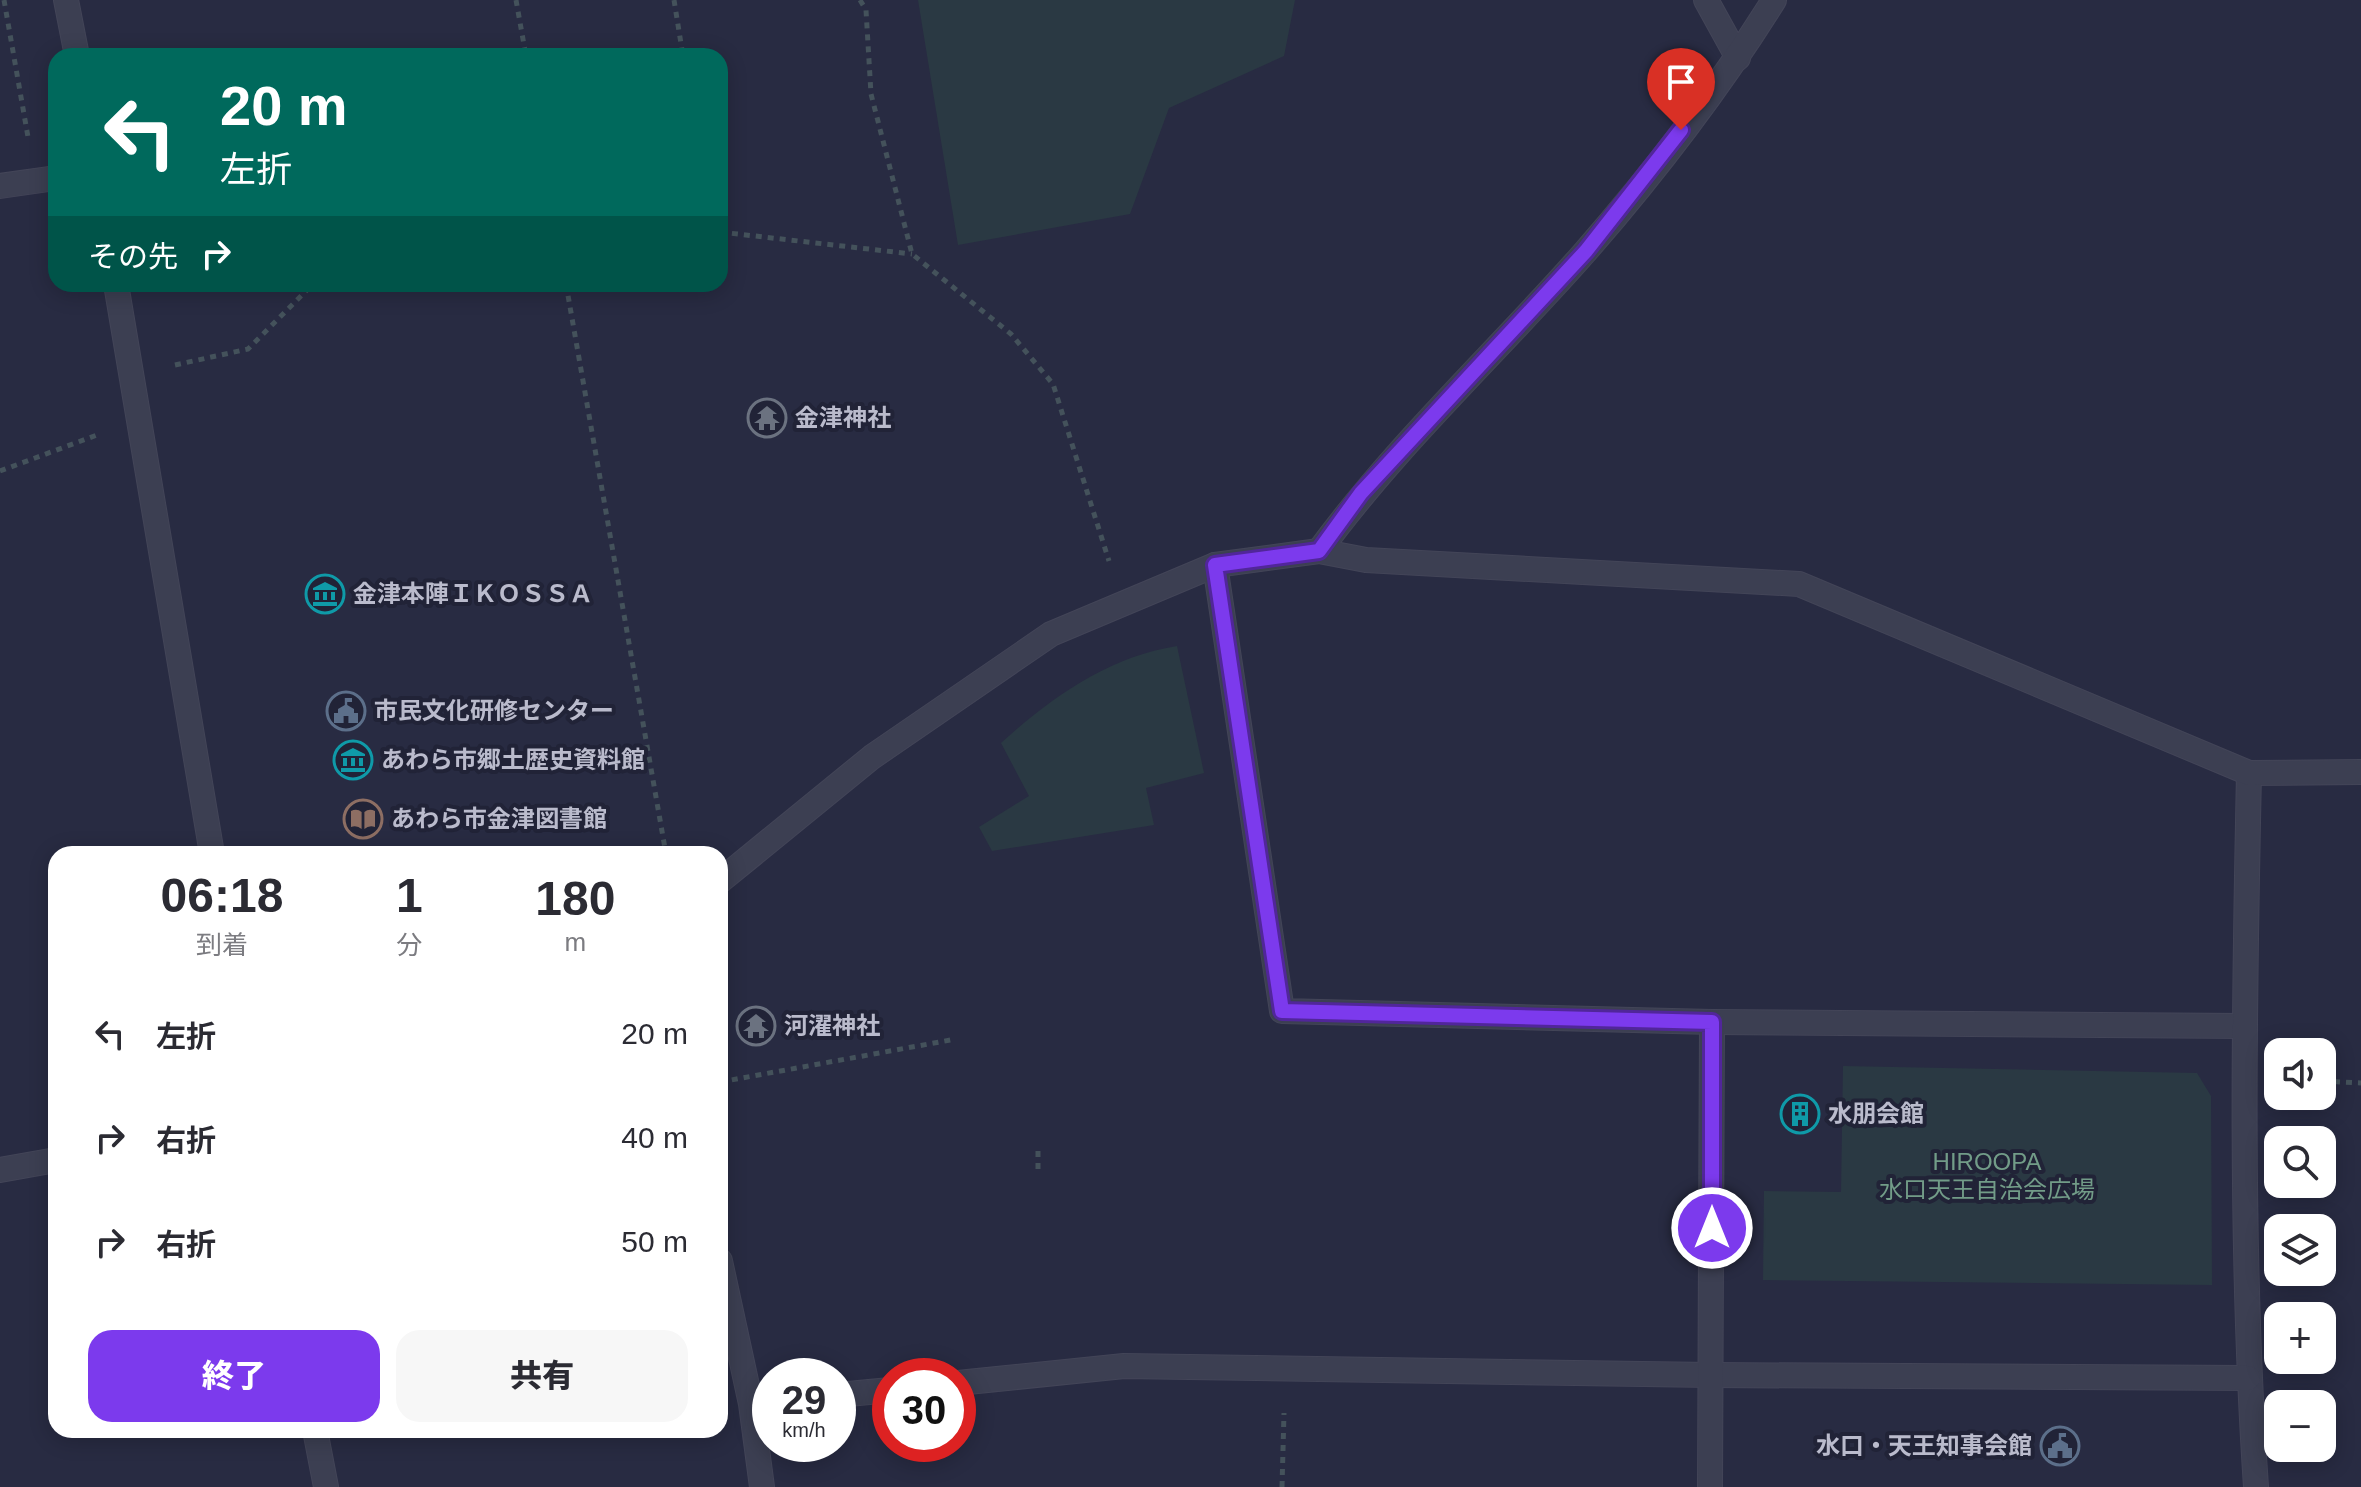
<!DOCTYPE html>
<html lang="ja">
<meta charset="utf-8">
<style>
:root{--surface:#fff;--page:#f7f7f7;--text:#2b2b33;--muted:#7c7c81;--accent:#7c3aed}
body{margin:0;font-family:Arial,"Noto Sans JP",sans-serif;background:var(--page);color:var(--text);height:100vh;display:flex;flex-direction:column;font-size:30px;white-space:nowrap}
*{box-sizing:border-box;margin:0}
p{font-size:26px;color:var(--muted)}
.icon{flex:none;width:44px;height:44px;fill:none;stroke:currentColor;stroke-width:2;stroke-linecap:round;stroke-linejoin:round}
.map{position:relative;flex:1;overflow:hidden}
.panel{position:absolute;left:48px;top:846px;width:680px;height:592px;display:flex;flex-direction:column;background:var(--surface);border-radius:24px;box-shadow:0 4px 20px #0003}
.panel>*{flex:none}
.hud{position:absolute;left:48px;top:48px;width:680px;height:244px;border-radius:24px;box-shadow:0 4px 20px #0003;background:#00695c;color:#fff;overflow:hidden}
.tools{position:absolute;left:2264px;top:1038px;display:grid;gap:16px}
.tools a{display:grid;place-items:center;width:72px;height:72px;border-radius:16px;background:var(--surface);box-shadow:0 4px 20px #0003;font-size:40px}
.speed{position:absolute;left:752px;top:1358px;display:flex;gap:16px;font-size:40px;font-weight:700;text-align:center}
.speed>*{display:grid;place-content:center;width:104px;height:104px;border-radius:50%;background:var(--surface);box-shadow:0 4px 20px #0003;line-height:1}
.speed small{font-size:20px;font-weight:400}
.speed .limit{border:12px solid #d22;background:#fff;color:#111}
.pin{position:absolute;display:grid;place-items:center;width:68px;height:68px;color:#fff;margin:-82px -34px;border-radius:50% 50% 50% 0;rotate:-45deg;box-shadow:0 0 8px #0007}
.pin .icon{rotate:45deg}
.me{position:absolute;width:88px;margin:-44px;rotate:0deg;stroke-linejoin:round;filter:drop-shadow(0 0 6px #0008)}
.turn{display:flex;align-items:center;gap:28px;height:168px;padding:0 40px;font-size:36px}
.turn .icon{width:104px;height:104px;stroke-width:2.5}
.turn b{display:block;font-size:56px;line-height:68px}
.then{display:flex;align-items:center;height:76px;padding:0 40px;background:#0003;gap:16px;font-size:30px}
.eta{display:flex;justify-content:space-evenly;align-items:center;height:136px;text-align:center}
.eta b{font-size:48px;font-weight:800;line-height:56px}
.button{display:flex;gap:16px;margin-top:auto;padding:16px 40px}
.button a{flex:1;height:92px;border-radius:24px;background:var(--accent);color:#fff;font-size:32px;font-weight:800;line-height:92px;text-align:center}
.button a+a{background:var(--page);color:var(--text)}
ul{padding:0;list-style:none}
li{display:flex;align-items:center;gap:24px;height:104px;padding:0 40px}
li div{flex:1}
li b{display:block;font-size:30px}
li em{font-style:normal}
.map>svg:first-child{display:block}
</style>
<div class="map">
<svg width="2361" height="1487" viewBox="0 0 2361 1487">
<rect width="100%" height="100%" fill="#282b42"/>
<g fill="#2a3943">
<polygon points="918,0 1295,0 1284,56 1169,108 1130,214 958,245"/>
<path d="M 1177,646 L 1204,773 L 1146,788 L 1154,825 L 992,851 L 979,827 L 1029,796 L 1001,743 C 1052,697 1108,657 1177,646 Z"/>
<polygon points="1843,1066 2197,1073 2211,1096 2212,1285 1763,1280 1764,1191 1841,1192"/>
</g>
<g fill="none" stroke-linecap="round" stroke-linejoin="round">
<g stroke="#434558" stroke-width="26">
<g id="minor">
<polyline points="66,0 77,56"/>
<polyline points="1706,0 1738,58"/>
<polyline points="0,186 56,178"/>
<polyline points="116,284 212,854"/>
<path d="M 1319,551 C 1398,443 1497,352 1585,252 C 1653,174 1719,88 1774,0"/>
<polyline points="1215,565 1282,1011 1712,1022 2244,1026"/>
<path d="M 2249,773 C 2244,1010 2240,1250 2256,1487"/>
<polyline points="720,881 872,757 1051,634 1215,565 1319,551 1366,560 1799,584 2249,773 2361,772"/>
<polyline points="0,1170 56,1160"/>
<polyline points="720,1261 751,1404 762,1487"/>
<polyline points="958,1383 1124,1366 1711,1375 2248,1378"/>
<polyline points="838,1395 890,1390"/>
<polyline points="315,1430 326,1487"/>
<polyline points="1710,1487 1712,1022"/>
</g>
</g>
<g stroke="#44525b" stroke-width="5" stroke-dasharray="6 6" stroke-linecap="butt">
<polyline points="4,0 28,137"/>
<polyline points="516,0 526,56"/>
<polyline points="674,0 683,56"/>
<polyline points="860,0 866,10 871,94 912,254 1011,334 1053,384 1109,561"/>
<polyline points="720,232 912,254"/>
<polyline points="566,284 666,854"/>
<polyline points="175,365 248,349 313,284"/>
<polyline points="0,471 97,435"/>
<polyline points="2322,1081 2361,1083"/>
<polyline points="720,1082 956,1039"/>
<polyline points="1038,1151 1038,1171"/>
<polyline points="1282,1487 1284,1413"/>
</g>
<use href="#minor" stroke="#3c3f52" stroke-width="24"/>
</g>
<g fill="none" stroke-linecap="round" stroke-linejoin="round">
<g stroke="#51269a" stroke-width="20">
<polyline id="route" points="1681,130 1586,251 1361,493 1319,551 1215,565 1282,1011 1712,1022 1712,1228"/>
</g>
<use href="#route" stroke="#7c3aed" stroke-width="14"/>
</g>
<defs>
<g id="temple-ring" transform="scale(2)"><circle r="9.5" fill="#212337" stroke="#6b7280" stroke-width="1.5"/><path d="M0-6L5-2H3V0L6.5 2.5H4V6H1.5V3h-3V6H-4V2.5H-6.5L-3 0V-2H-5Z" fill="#6b7280"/></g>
<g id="museum-ring" transform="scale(2)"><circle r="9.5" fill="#212337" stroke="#0f9aa8" stroke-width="1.5"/><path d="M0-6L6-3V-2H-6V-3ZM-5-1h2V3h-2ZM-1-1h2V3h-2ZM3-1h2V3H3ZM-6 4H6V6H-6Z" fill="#0f9aa8"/></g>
<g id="civic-ring" transform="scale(2)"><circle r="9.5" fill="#212337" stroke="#5c6f8a" stroke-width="1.5"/><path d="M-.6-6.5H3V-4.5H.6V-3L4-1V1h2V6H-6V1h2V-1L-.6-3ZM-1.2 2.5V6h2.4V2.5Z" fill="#5c6f8a"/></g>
<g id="library-ring" transform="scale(2)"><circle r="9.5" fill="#212337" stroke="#8d6e63" stroke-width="1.5"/><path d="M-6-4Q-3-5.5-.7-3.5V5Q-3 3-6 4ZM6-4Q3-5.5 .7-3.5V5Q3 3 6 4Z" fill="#8d6e63"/></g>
<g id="building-ring" transform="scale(2)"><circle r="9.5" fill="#212337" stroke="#0f9aa8" stroke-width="1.5"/><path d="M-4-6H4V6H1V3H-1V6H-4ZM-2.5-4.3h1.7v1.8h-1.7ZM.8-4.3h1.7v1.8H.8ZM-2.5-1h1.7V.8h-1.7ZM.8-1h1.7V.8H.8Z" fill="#0f9aa8"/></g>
</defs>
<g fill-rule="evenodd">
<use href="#temple-ring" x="767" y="418"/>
<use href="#museum-ring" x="325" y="594"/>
<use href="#civic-ring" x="346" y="711"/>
<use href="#museum-ring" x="353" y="760"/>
<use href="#library-ring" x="363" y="819"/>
<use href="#temple-ring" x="756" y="1026"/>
<use href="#building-ring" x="1800" y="1114"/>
<use href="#civic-ring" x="2060" y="1446"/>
</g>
<g text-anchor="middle" stroke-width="8" stroke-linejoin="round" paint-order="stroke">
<g font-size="24" font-weight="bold" fill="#babbcc" stroke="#212337" text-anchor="start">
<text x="795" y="426">金津神社</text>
<text x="353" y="602">金津本陣ＩＫＯＳＳＡ</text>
<text x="374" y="719">市民文化研修センター</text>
<text x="381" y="768">あわら市郷土歴史資料館</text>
<text x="391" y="827">あわら市金津図書館</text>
<text x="784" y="1034">河濯神社</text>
<text x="1828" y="1122">水朋会館</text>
<text x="2032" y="1454" text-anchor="end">水口・天王知事会館</text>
</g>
<g font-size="24" fill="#729c88" stroke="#212337">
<text x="1987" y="1170">HIROOPA<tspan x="1987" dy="28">水口天王自治会広場</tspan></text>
</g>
</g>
</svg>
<div class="tools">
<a><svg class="icon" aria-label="sound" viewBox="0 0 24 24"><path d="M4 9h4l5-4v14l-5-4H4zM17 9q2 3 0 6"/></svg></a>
<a><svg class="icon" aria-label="search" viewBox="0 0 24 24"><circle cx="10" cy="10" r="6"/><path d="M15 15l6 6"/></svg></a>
<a><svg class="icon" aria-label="layers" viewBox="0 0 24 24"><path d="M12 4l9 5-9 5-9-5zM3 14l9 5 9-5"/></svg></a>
<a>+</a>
<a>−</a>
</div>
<div class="speed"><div>29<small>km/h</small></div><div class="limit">30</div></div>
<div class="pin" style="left:1681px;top:130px;background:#d93025"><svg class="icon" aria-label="arrive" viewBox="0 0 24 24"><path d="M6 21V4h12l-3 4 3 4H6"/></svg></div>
<svg class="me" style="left:1712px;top:1228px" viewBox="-20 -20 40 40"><circle r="17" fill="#7c3aed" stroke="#fff" stroke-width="3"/><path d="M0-11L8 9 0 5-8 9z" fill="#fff"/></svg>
<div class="hud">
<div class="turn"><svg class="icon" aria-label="left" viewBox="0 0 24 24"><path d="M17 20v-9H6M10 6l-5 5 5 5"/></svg><div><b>20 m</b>左折</div></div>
<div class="then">その先<svg class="icon" aria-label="right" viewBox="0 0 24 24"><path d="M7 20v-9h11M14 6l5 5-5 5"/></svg></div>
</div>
<section class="panel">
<div class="eta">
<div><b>06:18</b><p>到着</p></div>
<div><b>1</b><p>分</p></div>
<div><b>180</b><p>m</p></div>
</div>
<ul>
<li><svg class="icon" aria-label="left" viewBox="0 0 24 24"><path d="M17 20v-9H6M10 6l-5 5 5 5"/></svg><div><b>左折</b></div><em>20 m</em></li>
<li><svg class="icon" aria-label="right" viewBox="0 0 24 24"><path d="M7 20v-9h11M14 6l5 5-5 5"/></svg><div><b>右折</b></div><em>40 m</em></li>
<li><svg class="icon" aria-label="right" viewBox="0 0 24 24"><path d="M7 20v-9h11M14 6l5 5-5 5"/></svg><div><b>右折</b></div><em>50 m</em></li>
</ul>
<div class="button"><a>終了</a><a>共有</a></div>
</section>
</div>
